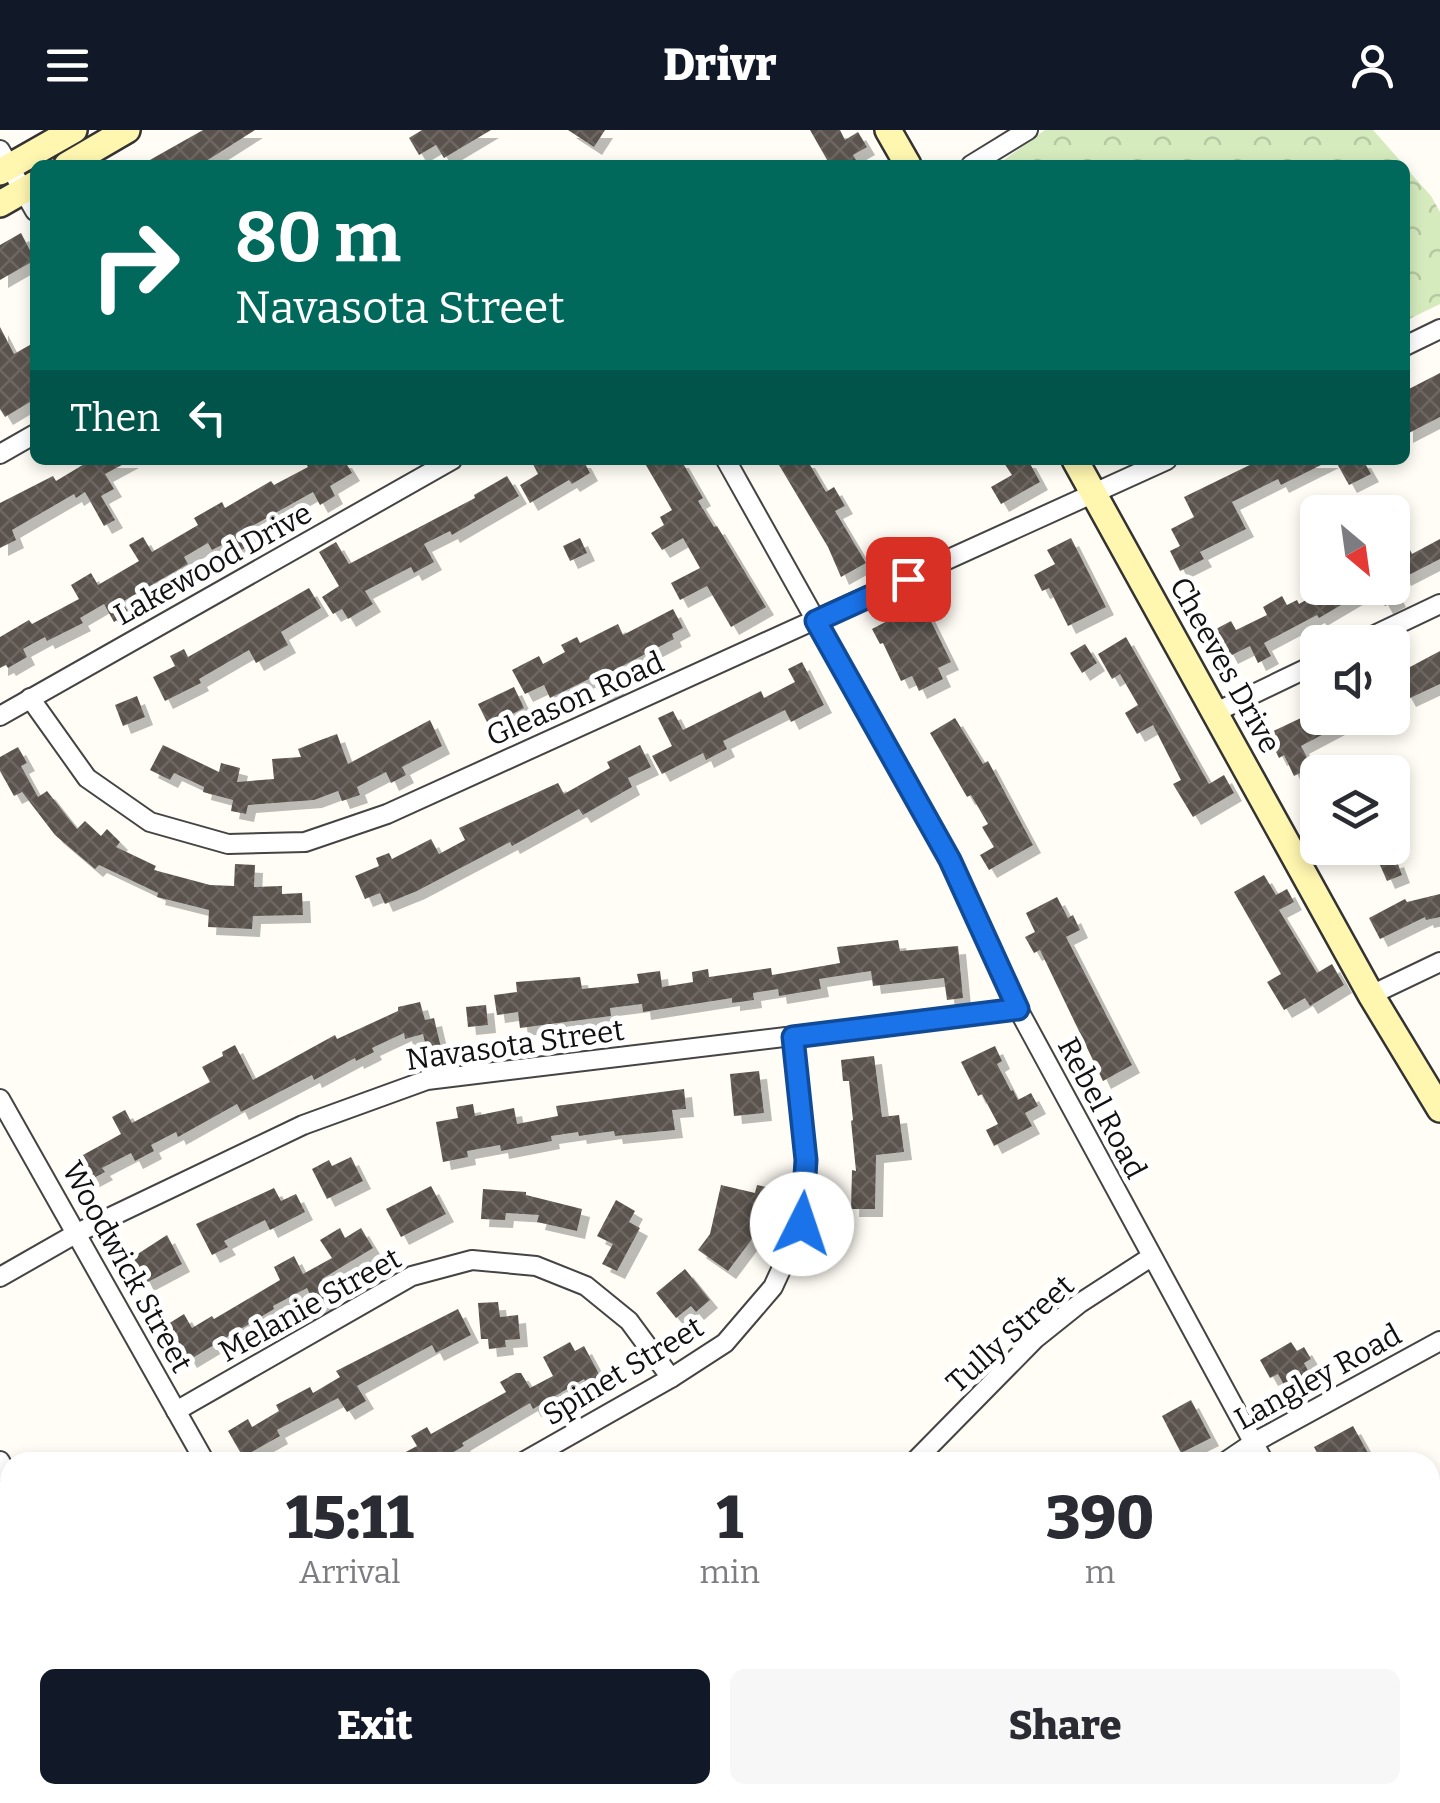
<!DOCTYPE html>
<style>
:root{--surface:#fff;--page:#f7f7f7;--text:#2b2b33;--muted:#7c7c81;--accent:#111827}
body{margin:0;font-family:Bitter,serif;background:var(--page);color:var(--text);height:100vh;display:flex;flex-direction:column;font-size:38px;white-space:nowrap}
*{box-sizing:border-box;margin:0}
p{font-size:32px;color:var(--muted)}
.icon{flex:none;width:55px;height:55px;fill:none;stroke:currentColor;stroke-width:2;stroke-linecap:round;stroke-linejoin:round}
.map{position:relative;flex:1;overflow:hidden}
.details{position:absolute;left:0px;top:1322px;width:1440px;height:352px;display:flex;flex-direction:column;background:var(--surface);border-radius:30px 30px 0 0;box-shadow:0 5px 15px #0003}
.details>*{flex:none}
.top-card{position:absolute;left:30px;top:30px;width:1380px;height:305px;border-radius:15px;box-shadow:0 5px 15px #0003;background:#00695c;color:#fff;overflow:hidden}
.needle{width:65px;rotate:151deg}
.tools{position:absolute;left:1300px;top:365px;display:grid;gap:20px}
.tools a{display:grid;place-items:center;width:110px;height:110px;border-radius:15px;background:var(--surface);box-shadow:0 5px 15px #0003;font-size:50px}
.pin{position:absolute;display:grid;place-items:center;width:85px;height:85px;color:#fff;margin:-42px;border-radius:20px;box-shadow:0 5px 15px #0006}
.me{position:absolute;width:110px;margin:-55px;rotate:4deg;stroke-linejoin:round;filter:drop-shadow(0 0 8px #0008)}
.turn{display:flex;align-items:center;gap:35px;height:210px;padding:0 40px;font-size:45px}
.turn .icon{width:130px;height:130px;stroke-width:2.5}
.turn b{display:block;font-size:70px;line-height:85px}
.then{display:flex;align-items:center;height:95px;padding:0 40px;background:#0003;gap:20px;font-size:38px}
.eta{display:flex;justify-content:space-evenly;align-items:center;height:170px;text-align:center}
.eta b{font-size:60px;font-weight:800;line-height:70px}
.cta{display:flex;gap:20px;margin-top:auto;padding:20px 40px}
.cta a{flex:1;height:115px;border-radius:15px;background:var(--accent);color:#fff;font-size:40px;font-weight:800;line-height:115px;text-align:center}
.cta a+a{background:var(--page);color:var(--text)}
header{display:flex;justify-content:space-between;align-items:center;height:130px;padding:0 40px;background:var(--accent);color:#fff;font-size:45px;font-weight:800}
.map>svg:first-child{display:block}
</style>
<header><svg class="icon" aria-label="menu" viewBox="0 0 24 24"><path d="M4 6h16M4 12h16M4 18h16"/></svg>Drivr<svg class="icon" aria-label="person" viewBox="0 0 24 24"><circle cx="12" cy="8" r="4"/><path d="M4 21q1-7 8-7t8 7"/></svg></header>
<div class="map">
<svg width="1440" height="1673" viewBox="0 0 1440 1673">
<defs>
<pattern id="park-crowns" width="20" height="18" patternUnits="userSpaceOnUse" patternTransform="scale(2.5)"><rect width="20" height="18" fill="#d5ebbd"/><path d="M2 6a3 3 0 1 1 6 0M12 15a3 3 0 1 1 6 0" fill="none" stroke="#b6c8a1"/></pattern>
<pattern id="building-cross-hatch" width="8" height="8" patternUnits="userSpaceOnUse" patternTransform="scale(2.5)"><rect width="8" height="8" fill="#5a524d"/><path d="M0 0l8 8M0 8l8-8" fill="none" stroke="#6d6662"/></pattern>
<filter id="shadow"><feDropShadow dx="8" dy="8" stdDeviation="0" flood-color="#0004"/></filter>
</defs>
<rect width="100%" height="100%" fill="#fffdf5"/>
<polygon fill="#d5ebbd" points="0,1362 10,1380 10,1665 168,1665 172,1673 0,1673"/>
<g fill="url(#park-crowns)">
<polygon points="1045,0 1373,0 1404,35 997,35"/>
<polygon points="1405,37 1431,66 1440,82 1440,174 1405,191"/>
</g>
<g fill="url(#building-cross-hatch)" filter="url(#shadow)">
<polygon points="203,0 255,0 200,35 141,35"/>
<polygon points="422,0 491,0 444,28 436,15 419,25 409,8"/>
<polygon points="568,0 605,0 594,17"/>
<polygon points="810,0 840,0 845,10 858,2 867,17 853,25 859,35 830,35"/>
<polygon points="21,103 35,130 0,150 0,115"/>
<polygon points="0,197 14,224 35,212 35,269 5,287 0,279"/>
<polygon points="1440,243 1440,287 1405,305 1405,261"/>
<polygon points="91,330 131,330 105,344 114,359 101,366 115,390 104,396 85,362 76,368 74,364 12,400 16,410 0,418 0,373 53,346 56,351"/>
<polygon points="304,330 344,330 352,343 330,356 335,366 320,375 313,362 247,399 254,413 238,422 232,410 212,420 208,413 184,427 188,434 122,472 129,483 114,492 104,474 80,488 83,493 47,511 45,507 23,519 27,527 8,538 6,535 0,538 0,507 29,490 32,494 79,469 71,455 91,443 98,455 139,431 129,415 143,407 152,422 198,395 194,388 222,372 225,378 271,351 274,355 308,337"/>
<polygon points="531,330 583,330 590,343 572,354 569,350 530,373 520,355 538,344"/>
<polygon points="643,330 681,330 703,368 698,371 714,397 717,396 766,477 731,497 707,456 680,470 671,453 700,438 683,408 662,420 651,403 664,395 660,387 672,380"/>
<polygon points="789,330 807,330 826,362 834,357 845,376 835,381 866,433 841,447 828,417 779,335"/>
<polygon points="1002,330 1028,330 1040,352 1001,374 991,357 1012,345"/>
<polygon points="1260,330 1331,330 1281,355 1278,349 1232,372 1246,399 1200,422 1204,429 1180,441 1170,421 1180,416 1171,399 1194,387 1184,367"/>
<polygon points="1335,330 1363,330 1371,344 1349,355"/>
<polygon points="507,346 519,366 452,405 450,401 424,414 434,432 414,443 411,437 365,461 373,474 348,489 342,479 333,484 322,467 339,456 319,422 336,412 349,434 475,368 474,365"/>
<polygon points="580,408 587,423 570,431 563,416"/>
<polygon points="1071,408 1106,477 1068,496 1049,458 1042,461 1034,445 1055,434 1047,420"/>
<polygon points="1440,409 1440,429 1403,448 1393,429 1410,420 1412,424"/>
<polygon points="309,458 321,478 281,502 288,515 256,533 249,520 199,549 201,553 165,571 153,547 175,536 170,526 184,519 188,527"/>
<polygon points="1327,458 1370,458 1319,488 1317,485 1264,513 1271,526 1258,533 1250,516 1230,526 1216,499 1231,491 1236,500 1267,485 1263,477 1282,466 1287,475 1297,470 1299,474"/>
<polygon points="1375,458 1392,458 1398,469 1385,476"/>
<polygon points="922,473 951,532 938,538 943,549 919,561 912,546 901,551 883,513 880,514 872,499"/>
<polygon points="673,479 683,498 672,504 674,509 609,543 616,557 600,565 591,548 550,568 544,555 525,564 512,540 539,526 543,534 565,522 561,515 577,507 580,513 618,494 623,505"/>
<polygon points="1126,507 1209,654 1224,645 1234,663 1193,687 1173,654 1181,650 1153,595 1137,604 1125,583 1138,575 1120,544 1112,549 1098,524"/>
<polygon points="1085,514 1097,533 1082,543 1070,523"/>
<polygon points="1440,521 1440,554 1408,569 1395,545"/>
<polygon points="802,532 824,575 791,592 785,580 723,611 727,619 706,630 703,623 662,644 652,626 672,616 658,588 673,581 683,600 761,561 764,568 795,552 788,539"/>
<polygon points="514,557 524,578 489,596 478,574"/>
<polygon points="137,566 145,587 123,596 115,575"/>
<polygon points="1318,580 1318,588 1354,588 1301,616 1312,637 1294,646 1284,625 1279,628 1267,604"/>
<polygon points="955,588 983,634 988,631 1033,715 989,740 980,725 994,717 982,697 988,694 971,665 967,667 930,603"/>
<polygon points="430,590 442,616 402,637 406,645 391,653 386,642 357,657 360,665 342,671 338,661 314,670 248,675 246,684 231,681 233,670 203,662 204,657 174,643 170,650 150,640 163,615 219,642 221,633 240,638 237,652 274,649 272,629 301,627 298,619 318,611 337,604 348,634"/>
<polygon points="640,615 651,637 628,648 632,657 583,685 579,679 512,716 510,712 417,761 385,774 380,763 365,769 355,746 379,736 376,728 389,723 392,729 431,709 439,724 465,710 459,698 558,653 564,664 610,638 607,632"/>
<polygon points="18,617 27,633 21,636 38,667 47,661 77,699 85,691 101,706 107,699 120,712 116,717 156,736 154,740 210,755 234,756 235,734 255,735 254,757 282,756 282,764 302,763 303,785 253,786 252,799 208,797 209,780 157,767 158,763 99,735 95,739 55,705 22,662 14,666 0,641 0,627"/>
<polygon points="1396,729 1402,745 1387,751 1380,735"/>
<polygon points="1264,745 1276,765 1287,759 1294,772 1279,780 1317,843 1332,834 1344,855 1310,876 1305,868 1284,880 1267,852 1281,844 1234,762"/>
<polygon points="1440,764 1440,787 1426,790 1425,787 1380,809 1369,788 1405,769 1407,772"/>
<polygon points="1057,767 1068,788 1073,785 1080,800 1066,807 1132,935 1103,951 1040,820 1034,823 1025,807 1035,802 1026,783"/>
<polygon points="898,810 900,821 958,816 963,868 947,870 944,848 873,856 871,841 819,849 821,859 779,866 778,859 753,863 754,870 732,873 732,868 643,882 642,874 610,878 611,886 520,898 518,882 497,885 494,865 517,862 516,852 580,847 582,859 639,853 637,844 660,841 662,857 693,852 692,842 708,839 709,847 771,838 772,845 840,833 837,817"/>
<polygon points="420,872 425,890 434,888 442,922 428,926 423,904 405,909 404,903 372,918 374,922 356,931 355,928 314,950 312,945 241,982 237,974 178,1007 176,1002 151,1015 154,1021 135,1031 131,1023 102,1038 105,1042 86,1052 74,1030 121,1004 112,987 125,980 132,993 210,952 202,937 223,926 222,922 235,915 253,950 335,905 337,909 398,881 398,877"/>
<polygon points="486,875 488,895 468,897 466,877"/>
<polygon points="995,916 1002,931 997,934 1011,961 1013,960 1018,970 1031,963 1038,976 1025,983 1032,996 994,1016 986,1000 998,994 982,964 978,966 961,932"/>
<polygon points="874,926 882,987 899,985 904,1022 876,1025 875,1079 851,1079 852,1040 856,1041 851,991 853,990 849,951 843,951 841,930"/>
<polygon points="759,941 764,983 734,986 730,944"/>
<polygon points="684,959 686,979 672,980 675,1000 615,1006 614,1001 579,1006 578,1002 551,1006 552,1011 501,1021 500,1015 467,1021 468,1027 443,1032 436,992 458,988 456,977 473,974 475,986 514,978 517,994 558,986 556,976"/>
<polygon points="351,1027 363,1051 327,1069 312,1039 329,1030 332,1036"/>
<polygon points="721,1055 755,1063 757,1055 775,1059 769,1084 760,1082 755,1105 728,1141 698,1120 710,1104"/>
<polygon points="431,1056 446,1084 401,1107 386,1079"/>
<polygon points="274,1058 281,1071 296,1064 305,1082 270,1100 265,1090 224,1111 228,1117 212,1125 196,1094"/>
<polygon points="483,1059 526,1062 526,1065 582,1079 577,1101 537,1092 539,1085 506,1083 505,1090 481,1089"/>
<polygon points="616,1070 635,1081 629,1092 640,1098 617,1141 602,1134 613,1114 597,1106"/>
<polygon points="340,1098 345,1108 361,1098 373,1118 322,1149 332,1169 316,1177 307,1158 273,1176 274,1179 189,1230 168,1194 184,1184 192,1198 212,1186 214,1189 280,1150 274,1137 294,1126 303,1144 332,1128 320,1110"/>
<polygon points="167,1105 182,1134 146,1153 133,1127"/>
<polygon points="685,1139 710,1170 696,1182 691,1176 676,1188 656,1163"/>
<polygon points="498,1172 500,1187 518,1185 520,1209 505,1210 506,1217 489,1219 488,1209 481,1209 478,1173"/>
<polygon points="458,1179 471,1205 436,1223 432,1215 357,1256 366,1271 347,1282 338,1268 277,1300 280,1306 243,1327 228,1301 248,1289 252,1297 279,1281 276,1275 310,1257 313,1263 340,1247 336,1241"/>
<polygon points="570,1212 575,1221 584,1216 605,1255 591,1263 584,1249 533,1279 530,1273 462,1313 464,1316 436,1332 387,1332 417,1316 411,1306 427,1297 431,1304 506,1262 500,1252 516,1243 521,1243 530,1258 553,1246 543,1227"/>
<polygon points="1291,1212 1297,1221 1304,1217 1311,1229 1304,1233 1312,1248 1288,1262 1278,1244 1270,1248 1260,1230"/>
<polygon points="1191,1270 1211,1308 1181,1323 1162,1286"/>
<polygon points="1353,1296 1373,1332 1322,1332 1314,1317"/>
</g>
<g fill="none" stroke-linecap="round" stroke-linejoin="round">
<g stroke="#444" stroke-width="22">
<g id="street">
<polyline points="0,20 35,81"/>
<polyline points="971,35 1028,0"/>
<polyline points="1405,216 1440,199"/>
<polyline points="0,324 35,304"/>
<polyline points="726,330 950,730 1018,879 1264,1332"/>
<polyline points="1360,512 1440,474"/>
<polyline points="30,568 87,648 150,692 228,714 305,712 387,684 1167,330"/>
<polyline points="1214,583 1318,533"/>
<polyline points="0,586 452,330"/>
<polyline points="1371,865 1440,832"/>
<polyline points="0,969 205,1332"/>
<polyline points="0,1147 77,1103 303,995 427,950 1018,879"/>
<polyline points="176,1281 412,1146 472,1130 536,1136 586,1156 629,1191 671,1248"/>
<polyline points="0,1331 10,1349"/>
<polyline points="523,1332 671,1248 725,1213 773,1157 802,1094 806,1030 793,907"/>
<polyline points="914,1332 1035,1209 1080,1173 1151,1127"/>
<polyline points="1225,1332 1253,1313 1440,1211"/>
<polyline points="191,1665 196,1673"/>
<polyline points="394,1665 399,1673"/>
<polyline points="775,1673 789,1665"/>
<polyline points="1212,1673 1226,1665"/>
</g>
</g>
<g stroke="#333" stroke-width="30">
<g id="secondary">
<polyline points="888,0 908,35"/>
<polyline points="67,35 127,0"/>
<polyline points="0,42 74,0"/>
<polyline points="0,74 35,54"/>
<polyline points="1075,330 1371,865 1440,979"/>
</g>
</g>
<use href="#street" stroke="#fff" stroke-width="18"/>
<use href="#secondary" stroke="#fff6b0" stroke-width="25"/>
</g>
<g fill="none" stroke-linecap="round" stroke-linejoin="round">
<g stroke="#114b97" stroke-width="25">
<polyline id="route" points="802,1094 806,1030 793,907 1018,879 950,730 816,491 908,449"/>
</g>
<use href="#route" stroke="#1a73e8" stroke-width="18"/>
</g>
<g text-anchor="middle" stroke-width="10" stroke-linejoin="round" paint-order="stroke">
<g font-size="30" fill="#111" stroke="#fff">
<text transform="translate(213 434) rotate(-29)" y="10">Lakewood Drive</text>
<text transform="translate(1225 535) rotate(61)" y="10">Cheeves Drive</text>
<text transform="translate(575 569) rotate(-24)" y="10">Gleason Road</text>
<text transform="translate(515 915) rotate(-8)" y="10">Navasota Street</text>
<text transform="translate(1102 978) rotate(62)" y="10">Rebel Road</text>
<text transform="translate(127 1137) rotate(61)" y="10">Woodwick Street</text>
<text transform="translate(310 1175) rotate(-29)" y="10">Melanie Street</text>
<text transform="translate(1010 1204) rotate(-42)" y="10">Tully Street</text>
<text transform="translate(623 1241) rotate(-31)" y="10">Spinet Street</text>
<text transform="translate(1318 1247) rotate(-29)" y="10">Langley Road</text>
</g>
</g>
</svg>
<div class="tools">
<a><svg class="needle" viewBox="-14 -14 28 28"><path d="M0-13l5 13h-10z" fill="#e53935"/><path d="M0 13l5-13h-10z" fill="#7c7c81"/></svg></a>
<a><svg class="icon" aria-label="sound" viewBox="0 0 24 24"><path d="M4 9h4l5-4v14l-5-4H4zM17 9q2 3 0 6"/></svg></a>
<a><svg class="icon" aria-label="layers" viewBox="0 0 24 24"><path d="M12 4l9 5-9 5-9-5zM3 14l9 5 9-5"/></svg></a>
</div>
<div class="pin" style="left:908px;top:449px;background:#d93025"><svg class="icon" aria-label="arrive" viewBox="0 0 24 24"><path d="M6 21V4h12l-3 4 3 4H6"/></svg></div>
<svg class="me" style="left:802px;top:1094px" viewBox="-20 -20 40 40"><circle r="19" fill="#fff"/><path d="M0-13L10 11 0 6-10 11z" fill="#1a73e8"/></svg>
<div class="top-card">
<div class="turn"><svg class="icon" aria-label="right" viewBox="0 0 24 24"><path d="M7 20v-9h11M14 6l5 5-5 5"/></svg><div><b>80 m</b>Navasota Street</div></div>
<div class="then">Then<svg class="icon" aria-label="left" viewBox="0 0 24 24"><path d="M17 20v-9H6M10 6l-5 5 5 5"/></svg></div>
</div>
<section class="details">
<div class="eta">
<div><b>15:11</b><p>Arrival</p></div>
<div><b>1</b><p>min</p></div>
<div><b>390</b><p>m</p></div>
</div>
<div class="cta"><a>Exit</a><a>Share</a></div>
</section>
</div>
